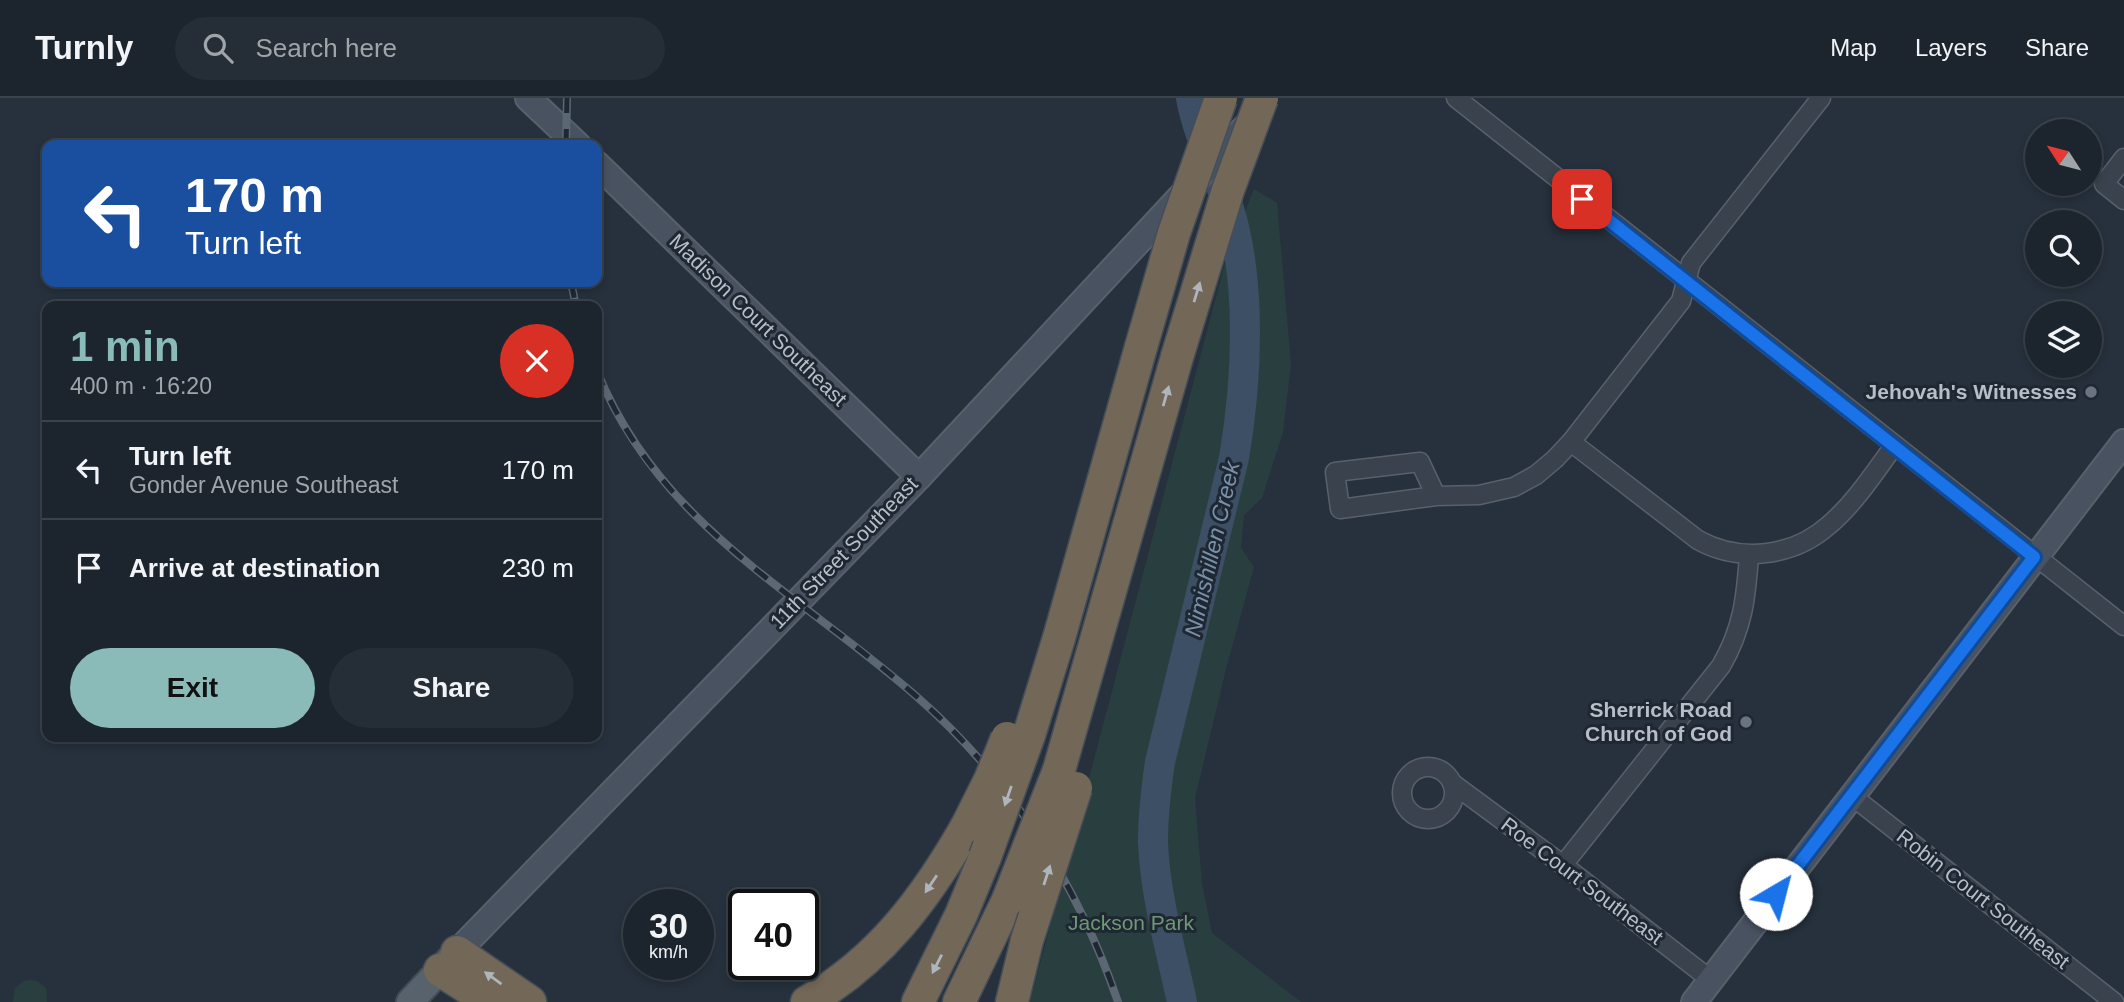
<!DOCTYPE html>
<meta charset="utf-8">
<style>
:root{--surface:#1c252e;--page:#252d36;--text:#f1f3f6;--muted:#a0a5aa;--line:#3a424a;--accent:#8bbbb9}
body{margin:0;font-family:Arial,sans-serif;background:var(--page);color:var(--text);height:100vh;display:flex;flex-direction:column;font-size:26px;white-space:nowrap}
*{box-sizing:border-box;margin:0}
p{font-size:23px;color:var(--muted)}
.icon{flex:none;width:38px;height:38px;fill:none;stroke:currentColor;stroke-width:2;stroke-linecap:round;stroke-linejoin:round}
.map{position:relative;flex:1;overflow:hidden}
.panel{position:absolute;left:42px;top:203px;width:560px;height:441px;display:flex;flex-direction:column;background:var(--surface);border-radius:14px;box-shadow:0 4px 10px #0003,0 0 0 2px var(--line)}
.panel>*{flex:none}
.guide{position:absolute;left:42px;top:42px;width:560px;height:147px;border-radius:14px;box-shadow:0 4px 10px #0003,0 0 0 2px var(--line);background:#1a4fa0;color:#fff;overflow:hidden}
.needle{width:46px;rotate:306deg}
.controls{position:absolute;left:2025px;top:21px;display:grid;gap:14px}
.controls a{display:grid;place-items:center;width:77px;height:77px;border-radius:50%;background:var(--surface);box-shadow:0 4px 10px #0003,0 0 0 2px var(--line);font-size:35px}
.speed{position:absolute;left:623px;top:791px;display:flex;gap:14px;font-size:35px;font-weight:700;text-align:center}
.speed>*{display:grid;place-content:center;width:91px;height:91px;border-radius:50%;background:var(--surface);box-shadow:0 4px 10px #0003,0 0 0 2px var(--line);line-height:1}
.speed small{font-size:18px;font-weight:400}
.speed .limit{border:4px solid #111;border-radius:10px;background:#fff;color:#111}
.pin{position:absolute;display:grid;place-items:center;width:60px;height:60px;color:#fff;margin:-30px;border-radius:14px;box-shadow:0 4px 10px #0006}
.me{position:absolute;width:77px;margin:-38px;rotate:37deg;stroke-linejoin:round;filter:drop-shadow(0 0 5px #0008)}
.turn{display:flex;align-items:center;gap:24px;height:147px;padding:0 28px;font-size:32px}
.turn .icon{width:91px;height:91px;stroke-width:2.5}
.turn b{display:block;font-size:49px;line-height:60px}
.round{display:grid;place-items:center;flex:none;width:74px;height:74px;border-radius:37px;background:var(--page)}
.overview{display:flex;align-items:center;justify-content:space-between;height:119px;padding:0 28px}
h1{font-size:42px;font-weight:800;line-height:52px;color:var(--accent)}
.button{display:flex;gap:14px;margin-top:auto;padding:14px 28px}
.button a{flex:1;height:80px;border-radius:42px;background:var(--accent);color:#111;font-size:28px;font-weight:800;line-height:80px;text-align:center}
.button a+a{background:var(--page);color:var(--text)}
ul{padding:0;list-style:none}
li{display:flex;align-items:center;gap:21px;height:98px;padding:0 28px;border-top:2px solid var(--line)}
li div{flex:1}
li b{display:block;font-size:26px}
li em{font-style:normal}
header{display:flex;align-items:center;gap:42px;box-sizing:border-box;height:98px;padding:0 35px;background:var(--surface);border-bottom:2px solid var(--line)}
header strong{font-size:33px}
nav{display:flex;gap:38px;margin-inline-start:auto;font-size:24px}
.search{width:490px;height:63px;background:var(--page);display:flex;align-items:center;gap:18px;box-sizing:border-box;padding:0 24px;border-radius:38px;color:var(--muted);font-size:26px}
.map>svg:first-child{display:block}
</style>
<header>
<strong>Turnly</strong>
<div class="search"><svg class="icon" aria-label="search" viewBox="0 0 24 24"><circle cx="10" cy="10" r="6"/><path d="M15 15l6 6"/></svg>Search here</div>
<nav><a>Map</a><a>Layers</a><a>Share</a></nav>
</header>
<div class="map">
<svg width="2124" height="904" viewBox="0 0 2124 904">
<rect width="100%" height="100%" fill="#26313d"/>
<g fill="#293f3f">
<polygon points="1254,91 1277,105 1291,266 1283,334 1262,400 1244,417 1241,450 1254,469 1226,571 1195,700 1202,786 1212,835 1301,904 1030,904 1226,161"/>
<polygon points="31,882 37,883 46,890 47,904 13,904 15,890 24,883"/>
</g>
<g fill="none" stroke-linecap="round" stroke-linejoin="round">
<path stroke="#3c4f65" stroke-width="30" d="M 1182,904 C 1171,852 1155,798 1153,744 C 1153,717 1156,691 1160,664 L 1234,360 C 1247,283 1252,186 1229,111 C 1217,73 1198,39 1191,0"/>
<g stroke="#58616b" stroke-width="21">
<g id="street">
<polyline points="1456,0 2124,528"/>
<polyline points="2124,60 2104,86 2124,102"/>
<path d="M 1571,344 L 1698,442 C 1740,465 1793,459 1829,427 C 1855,405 1874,375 1894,348"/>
<polyline points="1436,398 1420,364 1335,374 1340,411 1436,398 1479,397 1514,389 1536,377 1555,361 1571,344 1681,203 1691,165 1821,0"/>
<circle cx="1428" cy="695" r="26"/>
<polyline points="1452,685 1563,767 1711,882"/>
<polyline points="1852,698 2114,904"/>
<path d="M 1563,767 L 1721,568 C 1743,530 1746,500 1749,457"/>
</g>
</g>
<g stroke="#58616b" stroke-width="28">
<g id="secondary">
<polyline points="528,0 578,47"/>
<polyline points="597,66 919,379"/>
<polyline points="457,854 919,379 1250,24"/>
<polyline points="1694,904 2124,344"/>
</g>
</g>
<g stroke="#434c56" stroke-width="30">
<polyline id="primary" points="410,904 454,857"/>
</g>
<g stroke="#454e58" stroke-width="35">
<g id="highway">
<polyline points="1029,637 1059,540 1141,249"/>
<polyline points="1059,672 1177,259"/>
<polyline points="457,854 530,904"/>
<polyline points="440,872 490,904"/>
<path d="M 807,904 C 880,862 926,800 967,728"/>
<polyline points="918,904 961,817 985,759"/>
<polyline points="959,904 1008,802"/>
<polyline points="1012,904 1027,842"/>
</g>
</g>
<use href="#street" stroke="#3a434d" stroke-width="18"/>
<use href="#secondary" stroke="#485260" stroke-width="24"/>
<use href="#primary" stroke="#58626d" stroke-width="26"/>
<use href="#highway" stroke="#736757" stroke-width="32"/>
<g stroke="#5c6774" stroke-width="8">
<g id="rail">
<polyline points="566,47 567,0"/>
<polyline points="571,184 576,208"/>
<path d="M 597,273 C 659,427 797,494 916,598 C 1010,680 1078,786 1118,904"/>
</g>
</g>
<use href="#rail" stroke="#1f2832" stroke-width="5" stroke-dasharray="16" stroke-linecap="butt"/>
<g stroke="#454e58" stroke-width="35" stroke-linecap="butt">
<g id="highway-bridge">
<polyline points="1141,249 1174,135 1221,0"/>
<polyline points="1177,259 1228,92 1262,0"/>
<polyline points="967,728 990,682 1007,640"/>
<polyline points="985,759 1029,637"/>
<polyline points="1008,802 1059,672"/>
<polyline points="1027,842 1076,690"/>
</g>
</g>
<use href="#highway-bridge" stroke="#736757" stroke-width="32"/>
</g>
<defs><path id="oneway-solid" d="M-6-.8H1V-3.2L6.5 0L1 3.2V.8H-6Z" transform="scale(1.75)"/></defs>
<g fill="#afb5bd">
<use href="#oneway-solid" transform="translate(1197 194) rotate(-73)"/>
<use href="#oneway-solid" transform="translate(1166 298) rotate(-74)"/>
<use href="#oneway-solid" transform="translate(1008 698) rotate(109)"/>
<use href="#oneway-solid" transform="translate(1047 777) rotate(-72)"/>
<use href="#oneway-solid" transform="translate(931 786) rotate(124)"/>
<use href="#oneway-solid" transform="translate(937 866) rotate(117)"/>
<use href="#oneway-solid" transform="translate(493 880) rotate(-144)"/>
</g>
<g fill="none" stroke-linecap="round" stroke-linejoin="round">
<g stroke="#114b97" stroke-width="18">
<polyline id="route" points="1582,101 2034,459 1776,796"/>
</g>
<use href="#route" stroke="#1a73e8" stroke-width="12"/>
</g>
<g fill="#6b7280" stroke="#1f2832" stroke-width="2.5">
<circle cx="2091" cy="294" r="7"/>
<circle cx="1746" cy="624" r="7"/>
</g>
<g text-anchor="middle" stroke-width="6" stroke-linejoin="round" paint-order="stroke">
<g font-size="21" fill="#b6bec8" stroke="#1f2832">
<text transform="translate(758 222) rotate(44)" y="7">Madison Court Southeast</text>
<text transform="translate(844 455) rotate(-46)" y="7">11th Street Southeast</text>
<text transform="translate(1582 783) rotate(37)" y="7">Roe Court Southeast</text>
<text transform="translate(1983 801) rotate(38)" y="7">Robin Court Southeast</text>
</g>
<g font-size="21" font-weight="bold" fill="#b6bec8" stroke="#1f2832" text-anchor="end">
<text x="2077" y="301">Jehovah's Witnesses</text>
<text x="1732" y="619">Sherrick Road<tspan x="1732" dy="24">Church of God</tspan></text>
</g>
<g font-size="21" fill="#6e9876" stroke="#1f2832">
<text x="1131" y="832">Jackson Park</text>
</g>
<g font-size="23" font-style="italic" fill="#7890aa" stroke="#1f2832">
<text transform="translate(1212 451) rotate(-77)" y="8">Nimishillen Creek</text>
</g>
</g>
</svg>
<div class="controls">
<a><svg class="needle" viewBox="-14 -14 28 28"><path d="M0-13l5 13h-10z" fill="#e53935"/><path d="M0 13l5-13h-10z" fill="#a0a5aa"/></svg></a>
<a><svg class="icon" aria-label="search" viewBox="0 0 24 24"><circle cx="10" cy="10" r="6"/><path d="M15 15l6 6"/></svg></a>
<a><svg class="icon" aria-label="layers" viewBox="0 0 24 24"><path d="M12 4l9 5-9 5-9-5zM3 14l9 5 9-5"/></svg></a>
</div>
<div class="speed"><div>30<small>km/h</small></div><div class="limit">40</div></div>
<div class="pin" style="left:1582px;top:101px;background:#d93025"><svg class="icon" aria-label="arrive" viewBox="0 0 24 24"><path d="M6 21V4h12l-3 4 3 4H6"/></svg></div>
<svg class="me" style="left:1776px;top:796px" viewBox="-20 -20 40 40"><circle r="19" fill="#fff"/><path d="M0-13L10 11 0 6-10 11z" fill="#1a73e8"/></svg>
<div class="guide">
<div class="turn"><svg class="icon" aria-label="left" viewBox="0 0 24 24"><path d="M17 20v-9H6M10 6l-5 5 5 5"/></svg><div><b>170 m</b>Turn left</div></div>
</div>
<section class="panel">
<div class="overview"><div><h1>1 min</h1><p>400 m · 16:20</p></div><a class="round" style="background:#d93025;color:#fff"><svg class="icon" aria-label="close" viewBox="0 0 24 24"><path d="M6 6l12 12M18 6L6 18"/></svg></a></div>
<ul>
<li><svg class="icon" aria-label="left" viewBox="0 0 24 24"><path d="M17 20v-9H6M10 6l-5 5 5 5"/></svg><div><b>Turn left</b><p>Gonder Avenue Southeast</p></div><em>170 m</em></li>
<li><svg class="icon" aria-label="arrive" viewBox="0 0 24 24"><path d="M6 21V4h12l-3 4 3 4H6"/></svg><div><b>Arrive at destination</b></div><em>230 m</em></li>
</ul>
<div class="button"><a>Exit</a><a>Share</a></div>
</section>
</div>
